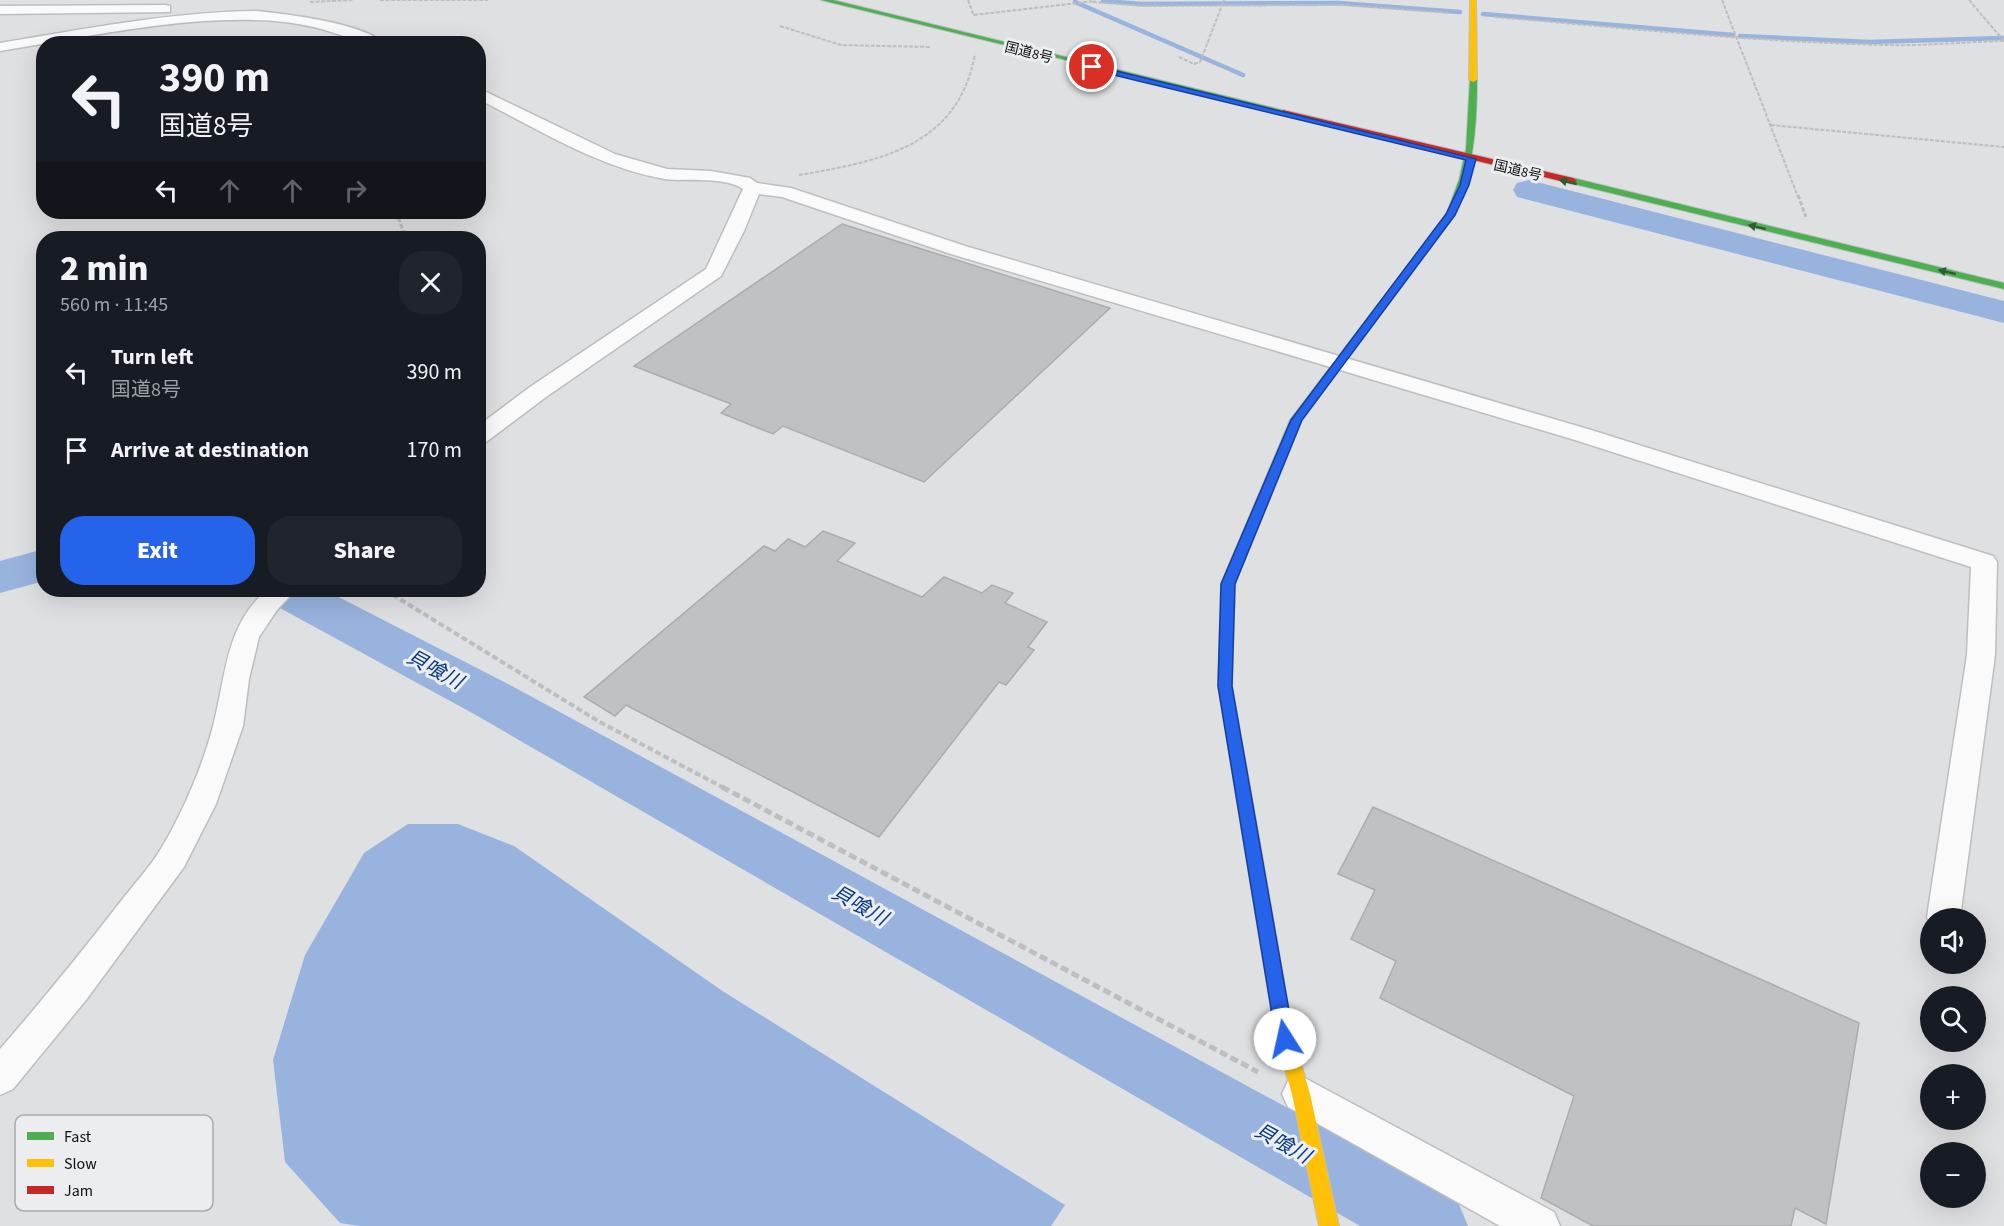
<!DOCTYPE html>
<meta charset="utf-8">
<style>
:root{--surface:#171b24;--page:#20242c;--text:#f1f3f6;--muted:#9ea1a6;--accent:#2563eb}
body{margin:0;font-family:"Source Sans 3","Noto Sans JP",sans-serif;background:var(--page);color:var(--text);height:100vh;display:flex;flex-direction:column;font-size:22px;white-space:nowrap}
*{box-sizing:border-box;margin:0}
p{font-size:20px;color:var(--muted)}
.icon{flex:none;width:33px;height:33px;fill:none;stroke:currentColor;stroke-width:2;stroke-linecap:round;stroke-linejoin:round}
.map{position:relative;flex:1;overflow:hidden}
.side{position:absolute;left:36px;top:231px;width:450px;height:366px;display:flex;flex-direction:column;background:var(--surface);border-radius:24px;box-shadow:0 6px 24px #0002}
.side>*{flex:none}
.guide{position:absolute;left:36px;top:36px;width:450px;height:183px;border-radius:24px;box-shadow:0 6px 24px #0002;background:#171b24;color:var(--text);overflow:hidden}
.controls{position:absolute;left:1920px;top:908px;display:grid;gap:12px}
.controls a{display:grid;place-items:center;width:66px;height:66px;border-radius:50%;background:var(--surface);box-shadow:0 6px 24px #0002;font-size:30px}
.pin{position:absolute;display:grid;place-items:center;width:51px;height:51px;color:#fff;margin:-26px;border:3px solid #fff;border-radius:50%;box-shadow:0 2px 6px #0007}
.me{position:absolute;width:66px;margin:-33px;rotate:350deg;stroke-linejoin:round;filter:drop-shadow(0 0 4px #0008)}
.turn{display:flex;align-items:center;gap:21px;height:126px;padding:0 24px;font-size:27px}
.turn .icon{width:78px;height:78px;stroke-width:2.5}
.turn b{display:block;font-size:42px;line-height:51px}
.lanes{display:flex;align-items:center;height:57px;padding:0 24px;background:#0003;justify-content:center;gap:30px;direction:ltr}
.lanes .off{opacity:.35}
.round{display:grid;place-items:center;flex:none;width:63px;height:63px;border-radius:24px;background:var(--page)}
.summary{display:flex;align-items:center;justify-content:space-between;height:102px;padding:0 24px}
h1{font-size:36px;font-weight:800;line-height:45px}
.primary-button{display:flex;gap:12px;margin-top:auto;padding:12px 24px}
.primary-button a{flex:1;height:69px;border-radius:24px;background:var(--accent);color:#fff;font-size:24px;font-weight:800;line-height:69px;text-align:center}
.primary-button a+a{background:var(--page);color:var(--text)}
ul{padding:0;list-style:none}
li{display:flex;align-items:center;gap:18px;height:78px;padding:0 24px}
li div{flex:1}
li b{display:block;font-size:22px}
li em{font-style:normal}
.map>svg:first-child{display:block}
</style>
<div class="map">
<svg width="2004" height="1226" viewBox="0 0 2004 1226">
<rect width="100%" height="100%" fill="#dfe0e2"/>
<polygon fill="#97b3de" points="408,824 458,824 514,846 721,990 1065,1205 1051,1226 359,1226 340,1223 285,1162 273,1060 305,955 364,853"/>
<g fill="none" stroke-linecap="round" stroke-linejoin="round">
<g stroke="#97b3de" stroke-width="4.5">
<polyline points="1103,1 1141,4 1338,3 1460,12"/>
<polyline points="1075,2 1243,75"/>
<polyline points="1483,14 1733,35"/>
<polyline points="1740,36 1869,42 2004,38"/>
</g>
<g fill="#97b3de" fill-rule="evenodd">
<polygon points="1529,180 2004,301 2004,323 1517,197 1513,190 1517,183"/>
<polygon points="44,549 44,581 0,593 0,561"/>
<polygon points="262,590 325,590 512,686 1457,1200 1468,1226 1360,1226 474,714 269,602"/>
</g>
</g>
<g fill="#c0c1c3" stroke="#abacad" stroke-width="1.5">
<polygon points="842,224 1110,308 924,482 783,426 773,434 721,413 731,404 634,366"/>
<polygon points="823,531 855,543 837,561 922,597 944,577 982,593 992,585 1013,593 1005,603 1047,622 1028,647 1034,650 1006,685 999,682 879,837 626,705 615,716 584,697 764,546 775,551 788,539 805,547"/>
<polygon points="1373,807 1859,1023 1826,1224 1795,1208 1791,1226 1593,1226 1541,1198 1574,1096 1380,998 1396,961 1351,939 1375,890 1338,874"/>
</g>
<g fill="none" stroke-linecap="round" stroke-linejoin="round">
<g stroke="#bdbec0" stroke-width="3">
<g id="street">
<polygon points="165,5 170,6 170,12 0,14 0,6"/>
<path d="M 256,11 C 286,14 363,23 385,44 C 359,44 339,33 314,27 C 295,23 274,20 255,20 C 170,18 82,38 0,51 L 0,43 C 85,29 170,12 256,11 Z"/>
<path d="M 478,88 L 615,154 L 667,169 L 711,171 L 750,178 L 757,183 L 791,188 L 965,246 L 1591,430 L 1993,556 L 1997,562 L 1995,655 L 1960,918 L 1930,918 L 1930,924 L 1927,917 L 1967,655 L 1971,567 L 1575,440 L 951,254 L 782,197 L 759,194 L 744,231 L 721,276 L 546,397 L 486,442 L 478,444 L 478,426 L 530,387 L 706,269 L 743,189 C 725,176 687,182 665,179 C 599,168 538,129 478,99 Z"/>
<path d="M 267,590 L 296,590 L 277,610 L 259,637 L 249,679 L 243,726 L 216,804 L 184,867 L 86,1000 L 13,1089 L 0,1095 L 0,1049 C 41,1002 80,954 118,905 C 132,886 150,868 162,847 C 183,812 203,765 213,726 C 226,677 225,625 267,590 Z"/>
<polygon points="1301,1076 1554,1212 1560,1226 1500,1226 1288,1107 1282,1094 1288,1081"/>
</g>
</g>
<g stroke="#bdbec0" stroke-width="2">
<g id="fast">
<polygon points="821,0 833,0 1290,112 1286,114"/>
<path d="M 1470,78 L 1477,80 C 1477,128 1473,170 1455,215 L 1302,420 L 1235,584 L 1232,686 L 1257,826 L 1255,831 L 1249,832 L 1243,831 L 1241,826 L 1218,686 L 1221,584 L 1290,420 L 1446,215 L 1459,180 L 1466,149 Z"/>
<polygon points="1573,178 2004,283 2004,289 1570,183 1569,181"/>
</g>
</g>
<g stroke="#bdbec0" stroke-width="2">
<g id="slow">
<polygon points="1470,0 1476,0 1477,80 1473,82 1469,80"/>
<polygon points="1249,820 1255,821 1257,826 1294,1039 1310,1094 1339,1226 1319,1226 1292,1094 1276,1039 1241,826 1243,821"/>
</g>
</g>
<g stroke="#bdbec0" stroke-width="2">
<polygon id="jam" points="1283,110 1573,178 1577,181 1573,184 1283,114"/>
</g>
<g stroke="#bebebf" stroke-width="2" stroke-dasharray="4 1.5" stroke-linecap="butt">
<polyline points="380,0 488,0"/>
<polyline points="968,0 974,16"/>
<polyline points="1722,0 1798,197"/>
<polyline points="1969,0 2004,41"/>
<polyline points="310,2 354,0"/>
<polyline points="1093,2 1144,6 1342,5 1451,13"/>
<polyline points="974,15 1095,1"/>
<path d="M 1495,17 C 1625,28 1755,42 1886,45 C 1925,46 1965,42 2004,41"/>
<polyline points="780,26 841,45 930,47"/>
<polyline points="1179,57 1194,64 1200,62 1224,0"/>
<polyline points="1771,125 2004,147"/>
<path d="M 799,175 C 880,161 958,147 975,54"/>
</g>
<g stroke="#bebebf" stroke-width="3" stroke-dasharray="4.5 2" stroke-linecap="butt">
<polyline points="1798,195 1806,217"/>
<polyline points="396,212 406,238"/>
</g>
<polyline stroke="#bebebf" stroke-width="4" stroke-dasharray="6 3" stroke-linecap="butt" points="385,590 598,721 724,788"/>
<polyline stroke="#bebebf" stroke-width="5" stroke-dasharray="8 4" stroke-linecap="butt" points="722,787 1258,1072"/>
<use href="#street" fill="#fafafb" fill-rule="evenodd"/>
<use href="#fast" fill="#4caf50" fill-rule="evenodd"/>
<use href="#slow" fill="#ffc107" fill-rule="evenodd"/>
<use href="#jam" fill="#c62828" fill-rule="evenodd"/>
</g>
<defs><path id="oneway-solid" d="M-6-.8H1V-3.2L6.5 0L1 3.2V.8H-6Z" transform="scale(1.5)"/></defs>
<g fill="#2e5f30">
<use href="#oneway-solid" transform="translate(1568 182) rotate(-167)"/>
<use href="#oneway-solid" transform="translate(1757 227) rotate(-167)"/>
<use href="#oneway-solid" transform="translate(1947 272) rotate(-167)"/>
</g>
<polygon fill="#2563eb" stroke="#184099" stroke-width="1.5" points="1092,65 1476,159 1469,185 1455,215 1302,420 1235,584 1232,686 1294,1039 1292,1045 1285,1048 1279,1045 1276,1039 1218,686 1221,584 1291,420 1446,214 1460,185 1466,160 1089,69"/>
<g text-anchor="middle" stroke-width="6" stroke-linejoin="round" paint-order="stroke">
<g font-size="14" fill="#0f0f10" stroke="#ecedf0">
<text transform="translate(1029 52) rotate(14)" y="5">国道8号</text>
<text transform="translate(1518 170) rotate(13)" y="5">国道8号</text>
</g>
<g font-size="20" font-style="italic" fill="#073a81" stroke="#ecedf0">
<text transform="translate(435 669) rotate(28)" y="7">貝喰川</text>
<text transform="translate(860 905) rotate(29)" y="7">貝喰川</text>
<text transform="translate(1283 1143) rotate(29)" y="7">貝喰川</text>
</g>
</g>
<rect x="15" y="1115" width="198" height="96" rx="9" fill="#ecedf0" stroke="#aaaaad" stroke-width="1.5"/>
<rect x="27" y="1132" width="27" height="8" fill="#4caf50"/>
<rect x="27" y="1159" width="27" height="8" fill="#ffc107"/>
<rect x="27" y="1186" width="27" height="8" fill="#c62828"/>
<g font-size="16" fill="#0f0f10">
<text x="64" y="1142">Fast</text>
<text x="64" y="1169">Slow</text>
<text x="64" y="1196">Jam</text>
</g>
</svg>
<div class="controls">
<a><svg class="icon" aria-label="sound" viewBox="0 0 24 24"><path d="M4 9h4l5-4v14l-5-4H4zM17 9q2 3 0 6"/></svg></a>
<a><svg class="icon" aria-label="search" viewBox="0 0 24 24"><circle cx="10" cy="10" r="6"/><path d="M15 15l6 6"/></svg></a>
<a>+</a>
<a>−</a>
</div>
<div class="pin" style="left:1092px;top:67px;background:#d93025"><svg class="icon" aria-label="arrive" viewBox="0 0 24 24"><path d="M6 21V4h12l-3 4 3 4H6"/></svg></div>
<svg class="me" style="left:1285px;top:1039px" viewBox="-20 -20 40 40"><circle r="19" fill="#fff"/><path d="M0-13L10 11 0 6-10 11z" fill="#2563eb"/></svg>
<div class="guide">
<div class="turn"><svg class="icon" aria-label="left" viewBox="0 0 24 24"><path d="M17 20v-9H6M10 6l-5 5 5 5"/></svg><div><b>390 m</b>国道8号</div></div>
<div class="lanes"><svg class="icon" aria-label="left" viewBox="0 0 24 24"><path d="M17 20v-9H6M10 6l-5 5 5 5"/></svg><svg class="icon off" aria-label="ahead" viewBox="0 0 24 24"><path d="M12 20V5M6 11l6-6 6 6"/></svg><svg class="icon off" aria-label="ahead" viewBox="0 0 24 24"><path d="M12 20V5M6 11l6-6 6 6"/></svg><svg class="icon off" aria-label="right" viewBox="0 0 24 24"><path d="M7 20v-9h11M14 6l5 5-5 5"/></svg></div>
</div>
<section class="side">
<div class="summary"><div><h1>2 min</h1><p>560 m · 11:45</p></div><a class="round"><svg class="icon" aria-label="close" viewBox="0 0 24 24"><path d="M6 6l12 12M18 6L6 18"/></svg></a></div>
<ul>
<li><svg class="icon" aria-label="left" viewBox="0 0 24 24"><path d="M17 20v-9H6M10 6l-5 5 5 5"/></svg><div><b>Turn left</b><p>国道8号</p></div><em>390 m</em></li>
<li><svg class="icon" aria-label="arrive" viewBox="0 0 24 24"><path d="M6 21V4h12l-3 4 3 4H6"/></svg><div><b>Arrive at destination</b></div><em>170 m</em></li>
</ul>
<div class="primary-button"><a>Exit</a><a>Share</a></div>
</section>
</div>
